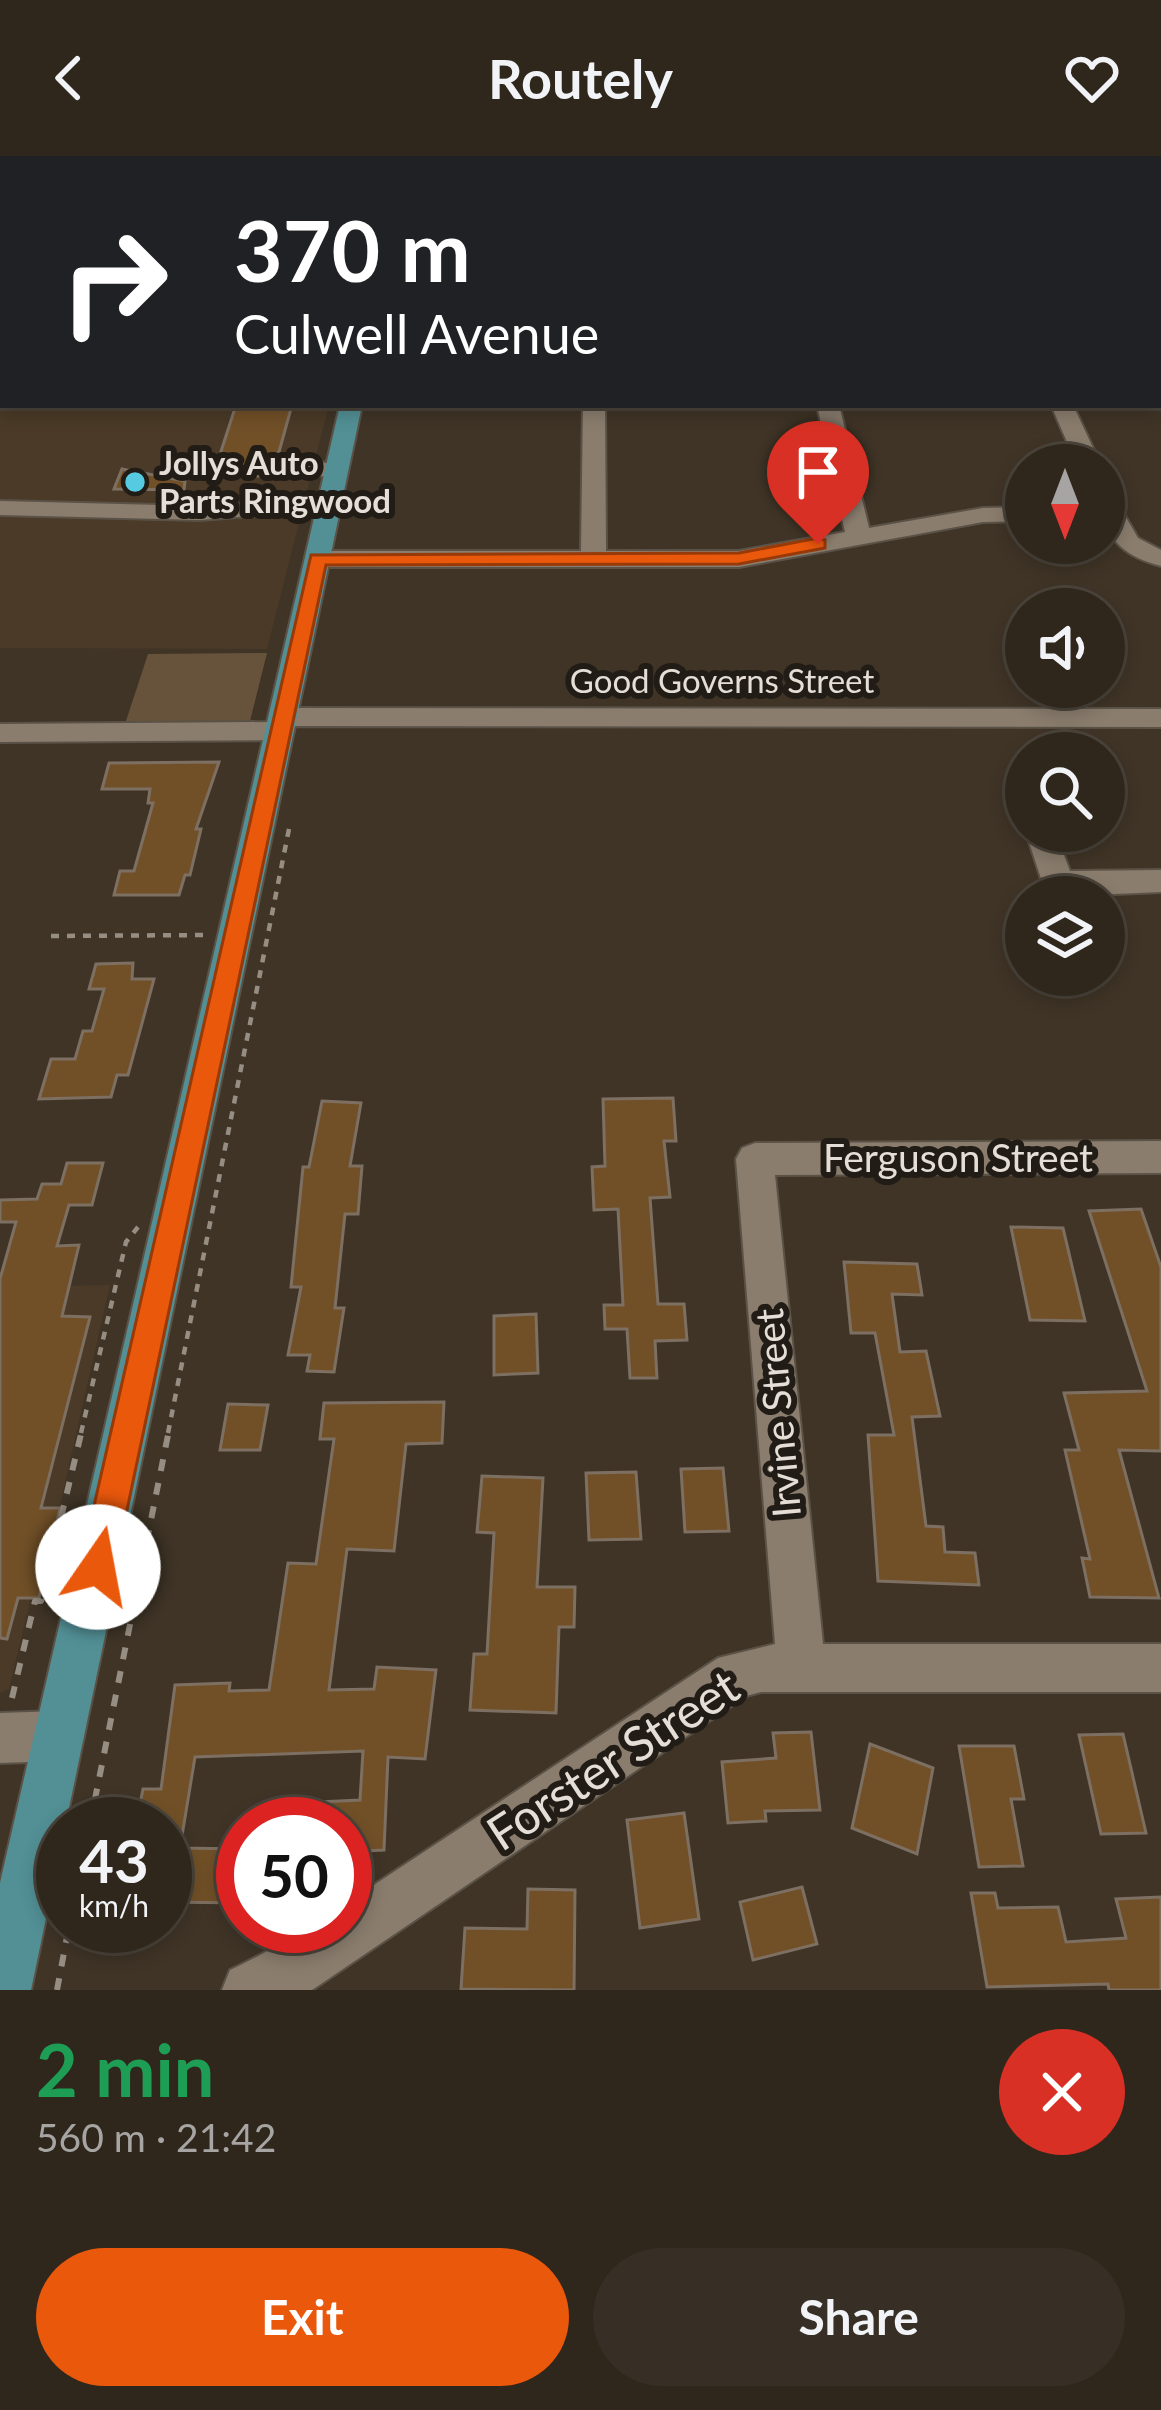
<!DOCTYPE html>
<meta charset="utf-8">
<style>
:root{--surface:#2f271c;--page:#372f25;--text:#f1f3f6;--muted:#a7a5a3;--line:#4a443b;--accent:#ea580c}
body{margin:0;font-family:Lato,sans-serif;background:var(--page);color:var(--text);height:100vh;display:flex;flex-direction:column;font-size:45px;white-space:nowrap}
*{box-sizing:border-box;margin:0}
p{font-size:39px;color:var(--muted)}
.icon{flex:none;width:66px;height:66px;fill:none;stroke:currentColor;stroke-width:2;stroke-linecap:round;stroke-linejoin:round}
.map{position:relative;height:1834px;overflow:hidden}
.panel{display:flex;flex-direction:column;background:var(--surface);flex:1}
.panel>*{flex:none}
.top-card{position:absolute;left:0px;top:0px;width:1161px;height:252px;box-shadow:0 6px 18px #0003,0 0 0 3px var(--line);background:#202124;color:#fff;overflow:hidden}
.needle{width:78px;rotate:180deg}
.controls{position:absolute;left:1005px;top:288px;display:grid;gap:24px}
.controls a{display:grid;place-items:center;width:120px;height:120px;border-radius:50%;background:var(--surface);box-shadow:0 6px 18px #0003,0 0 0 3px var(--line);font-size:60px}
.speed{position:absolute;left:36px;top:1641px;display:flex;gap:24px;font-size:60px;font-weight:700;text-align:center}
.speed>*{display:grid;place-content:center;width:156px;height:156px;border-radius:50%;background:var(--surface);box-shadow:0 6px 18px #0003,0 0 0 3px var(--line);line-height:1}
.speed small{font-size:30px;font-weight:400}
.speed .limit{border:18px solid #d22;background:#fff;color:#111}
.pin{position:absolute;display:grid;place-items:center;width:102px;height:102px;color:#fff;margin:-123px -51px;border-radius:50% 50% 50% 0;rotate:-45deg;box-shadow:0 0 12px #0007}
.pin .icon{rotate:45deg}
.me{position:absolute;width:132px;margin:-66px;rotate:12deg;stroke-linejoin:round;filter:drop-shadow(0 0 9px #0008)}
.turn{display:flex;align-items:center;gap:42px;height:252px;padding:0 36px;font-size:54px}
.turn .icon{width:156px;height:156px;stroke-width:2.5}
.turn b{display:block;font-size:84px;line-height:102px}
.round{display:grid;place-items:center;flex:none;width:126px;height:126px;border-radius:63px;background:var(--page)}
.overview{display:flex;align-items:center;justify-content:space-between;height:204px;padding:0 36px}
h1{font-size:72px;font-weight:700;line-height:90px;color:#1e9e55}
.action{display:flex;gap:24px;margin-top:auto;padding:24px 36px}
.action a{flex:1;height:138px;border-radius:72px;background:var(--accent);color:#fff;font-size:48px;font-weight:700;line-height:138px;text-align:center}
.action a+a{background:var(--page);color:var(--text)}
header{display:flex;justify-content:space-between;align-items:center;height:156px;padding:0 36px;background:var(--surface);font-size:54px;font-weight:700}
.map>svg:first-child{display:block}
</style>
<header><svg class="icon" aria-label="back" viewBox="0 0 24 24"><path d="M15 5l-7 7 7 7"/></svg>Routely<svg class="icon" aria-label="heart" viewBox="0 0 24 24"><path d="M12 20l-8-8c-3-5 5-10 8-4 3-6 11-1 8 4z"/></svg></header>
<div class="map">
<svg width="1161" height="1834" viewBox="0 0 1161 1834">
<rect width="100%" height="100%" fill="#3f3426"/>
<g fill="#4a3a27">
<polygon points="0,0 392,0 3,3 3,249 329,249 267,493 0,492"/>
<polygon points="110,1129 39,1442 31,1442 9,1533 0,1537 0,1131"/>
</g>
<polygon fill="#67533c" points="267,497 250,565 125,568 148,498"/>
<g fill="#715027" stroke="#7d6f61" stroke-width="3">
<polygon points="236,249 292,249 279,296 268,304 273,320 213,320"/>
<polygon points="122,313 185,325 184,334 114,333"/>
<polygon points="219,606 196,673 201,673 190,719 185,719 179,739 114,739 120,715 134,715 153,647 148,647 150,633 102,633 109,607"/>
<polygon points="133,807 132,823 154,823 128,919 117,919 111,941 39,943 51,903 75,903 83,875 92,875 104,833 89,833 96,808"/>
<polygon points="673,942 676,985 664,985 670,1041 650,1042 658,1148 684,1148 687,1184 655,1185 657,1222 630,1222 627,1173 605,1173 604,1149 623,1149 618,1053 594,1054 592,1011 605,1010 603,943"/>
<polygon points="322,945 361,947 350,1010 362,1010 358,1058 345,1058 335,1152 344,1152 334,1216 307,1215 310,1199 288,1199 301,1131 291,1131 303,1011 309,1011"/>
<polygon points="67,1007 103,1007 92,1049 69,1049 57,1090 79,1089 62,1160 90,1161 41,1352 60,1352 39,1442 18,1442 7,1483 0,1482 0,1123 16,1066 0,1066 0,1044 37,1043 42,1028 61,1028"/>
<polygon points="1141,1053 1161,1111 1161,1295 1119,1294 1159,1442 1090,1441 1082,1402 1090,1403 1065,1294 1079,1294 1064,1237 1147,1235 1089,1055"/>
<polygon points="1011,1071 1063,1072 1085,1165 1030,1164"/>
<polygon points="844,1106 917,1108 922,1139 892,1138 900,1196 926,1195 940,1260 912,1261 926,1370 943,1371 945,1396 975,1397 979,1429 878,1425 868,1279 894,1279 875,1177 851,1177"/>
<polygon points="536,1158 538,1217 494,1219 494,1160"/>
<polygon points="444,1246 442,1287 406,1288 394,1395 347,1393 329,1534 374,1533 377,1511 436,1514 425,1603 388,1601 384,1694 345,1696 345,1668 274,1668 276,1648 360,1644 363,1595 195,1601 180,1692 243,1693 243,1747 165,1746 165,1668 136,1668 143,1633 161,1633 175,1529 230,1527 229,1535 269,1534 288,1407 316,1408 334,1283 320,1283 324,1247"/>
<polygon points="228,1248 268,1249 260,1294 220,1294"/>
<polygon points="723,1312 729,1375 685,1376 681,1313"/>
<polygon points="636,1316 641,1383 589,1384 586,1317"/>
<polygon points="482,1320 543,1322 537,1431 575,1431 574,1471 559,1471 556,1557 470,1554 474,1498 487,1498 494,1377 477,1376"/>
<polygon points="811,1576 820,1654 765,1655 766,1665 728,1667 722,1606 776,1602 773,1577"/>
<polygon points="1123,1578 1146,1677 1101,1678 1079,1579"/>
<polygon points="870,1588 933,1612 917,1698 852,1672"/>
<polygon points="959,1590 1014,1590 1024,1643 1011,1643 1023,1710 979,1711"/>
<polygon points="684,1657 699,1763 640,1772 627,1664"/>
<polygon points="802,1731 817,1788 753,1804 740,1746"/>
<polygon points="528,1733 575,1734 574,1834 461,1833 465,1772 527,1773"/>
<polygon points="971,1737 995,1737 998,1752 1058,1751 1066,1786 1126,1782 1116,1743 1161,1741 1161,1834 1109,1834 1108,1828 987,1831"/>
</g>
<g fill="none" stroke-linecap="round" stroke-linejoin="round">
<g stroke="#5b5247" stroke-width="4">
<g id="minor">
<polygon points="1123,0 1139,0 1141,3 1125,3"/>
<rect x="1158" y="31" width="3" height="14"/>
<rect x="0" y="120" width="3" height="12"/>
<polygon points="583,249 605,249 606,395 739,395 845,376 817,249 839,249 869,372 983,352 1026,351 1026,365 983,366 739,411 318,411 305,403 318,395 581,395"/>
<polygon points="1051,249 1073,249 1101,309 1077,309"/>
<polygon points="284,298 344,311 348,316 336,323 276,310 272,305"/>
<polygon points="329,341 338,343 338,353 200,364 0,359 0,345 200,350"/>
<path d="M 1104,349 L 1120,351 L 1138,382 L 1161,394 L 1161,410 C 1128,401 1104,386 1104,349 Z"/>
<polygon points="283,552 1161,553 1161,571 291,570 294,575 290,581 280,584 0,586 0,568 272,566 269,561 273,555"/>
<polygon points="1033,676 1055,676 1070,715 1161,714 1161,736 1047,741 1028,683"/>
<path d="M 1161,985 L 1161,1017 L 775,1019 L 823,1488 L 1161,1488 L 1161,1536 L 761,1536 L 746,1540 L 312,1834 L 222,1834 L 230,1814 C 273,1795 299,1770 345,1770 L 345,1748 L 718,1502 L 775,1488 L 736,1003 L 742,992 L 755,987 Z"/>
<polygon points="59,1555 77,1562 84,1580 77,1598 59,1605 0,1607 0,1557"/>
</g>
</g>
<g stroke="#5b5247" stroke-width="4">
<polygon id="major" points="340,249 362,249 31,1834 0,1834 0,1727"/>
</g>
<polyline stroke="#978e83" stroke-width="3" stroke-dasharray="4.5 4.5" stroke-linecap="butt" points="1055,1 1069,2"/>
<g stroke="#978e83" stroke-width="4.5" stroke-dasharray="8 8" stroke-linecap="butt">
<polyline points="51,780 207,779"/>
<polyline points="81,1277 126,1086 138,1071"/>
<polyline points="168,1277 290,668"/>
</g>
<g stroke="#978e83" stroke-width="6" stroke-dasharray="12 12" stroke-linecap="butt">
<polyline points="12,1542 35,1445 41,1445 82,1274"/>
<polyline points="90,1668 169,1274"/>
<polyline points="57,1834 69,1770"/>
</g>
<use href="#minor" fill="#8a7d6e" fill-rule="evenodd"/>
<use href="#major" fill="#529096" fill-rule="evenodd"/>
</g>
<polygon fill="#ea580c" stroke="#983908" stroke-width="3" points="818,382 825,384 825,392 739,408 326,409 115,1411 110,1423 98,1428 85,1423 80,1411 311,399 739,397"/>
<circle fill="#55cae0" stroke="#221c16" stroke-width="4.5" cx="135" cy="326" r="12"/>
<g text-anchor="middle" stroke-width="12" stroke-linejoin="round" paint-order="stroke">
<g font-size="33" font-weight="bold" fill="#e5ded6" stroke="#221c16" text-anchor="start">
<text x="159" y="319">Jollys Auto<tspan x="159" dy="38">Parts Ringwood</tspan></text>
</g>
<g font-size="33" fill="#e5ded6" stroke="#221c16">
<text x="722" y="537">Good Governs Street</text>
</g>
<g font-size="39" fill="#e5ded6" stroke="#221c16">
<text x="958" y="1016">Ferguson Street</text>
<text transform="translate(778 1257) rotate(-95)" y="14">Irvine Street</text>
</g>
<g font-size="48" fill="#e5ded6" stroke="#221c16">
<text transform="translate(613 1604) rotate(-33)" y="17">Forster Street</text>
</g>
</g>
</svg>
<div class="controls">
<a><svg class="needle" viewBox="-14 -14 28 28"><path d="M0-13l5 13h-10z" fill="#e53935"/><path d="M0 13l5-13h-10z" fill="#a7a5a3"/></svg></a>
<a><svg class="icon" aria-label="sound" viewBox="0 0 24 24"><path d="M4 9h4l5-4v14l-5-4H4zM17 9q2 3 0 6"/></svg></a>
<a><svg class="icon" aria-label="search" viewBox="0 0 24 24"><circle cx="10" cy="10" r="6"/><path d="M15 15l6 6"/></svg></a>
<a><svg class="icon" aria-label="layers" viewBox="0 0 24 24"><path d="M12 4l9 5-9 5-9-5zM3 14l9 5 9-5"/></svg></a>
</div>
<div class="speed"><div>43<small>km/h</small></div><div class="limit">50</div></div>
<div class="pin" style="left:818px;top:388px;background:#d93025"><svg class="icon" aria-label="arrive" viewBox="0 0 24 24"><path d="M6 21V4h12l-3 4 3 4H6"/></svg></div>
<svg class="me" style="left:98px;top:1411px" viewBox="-20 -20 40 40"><circle r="19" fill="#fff"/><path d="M0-13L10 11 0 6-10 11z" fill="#ea580c"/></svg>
<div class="top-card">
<div class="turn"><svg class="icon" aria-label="right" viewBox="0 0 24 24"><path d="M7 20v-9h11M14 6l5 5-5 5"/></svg><div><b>370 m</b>Culwell Avenue</div></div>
</div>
</div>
<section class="panel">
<div class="overview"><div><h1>2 min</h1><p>560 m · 21:42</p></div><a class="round" style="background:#d93025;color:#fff"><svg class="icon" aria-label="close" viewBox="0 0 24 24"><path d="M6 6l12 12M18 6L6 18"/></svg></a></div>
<div class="action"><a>Exit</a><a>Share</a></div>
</section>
